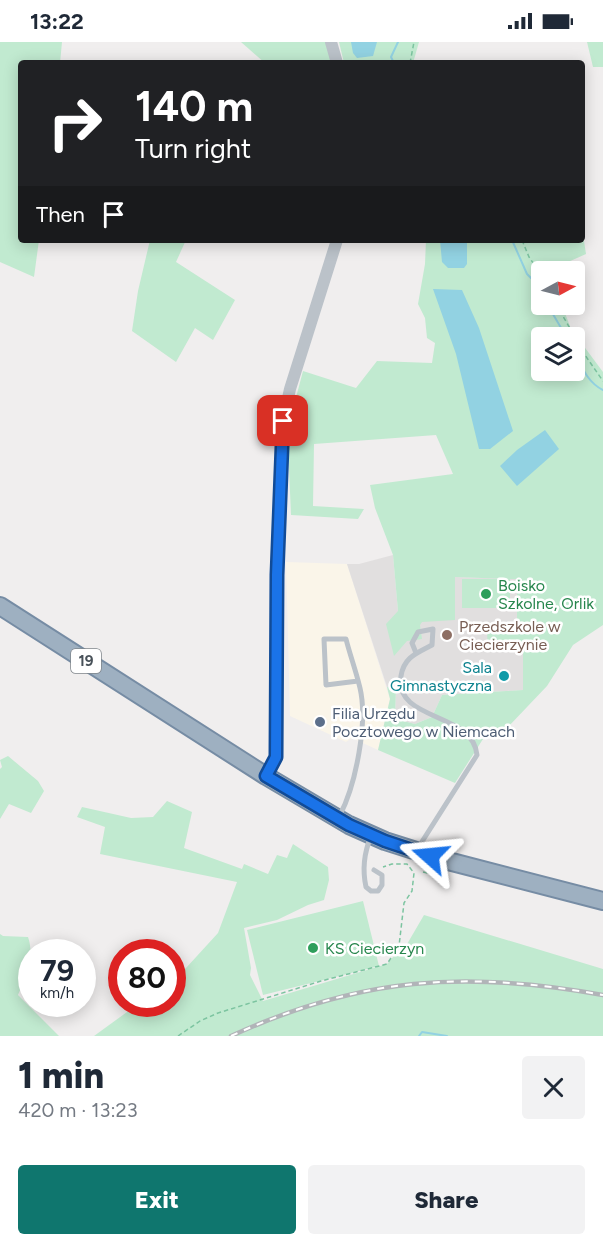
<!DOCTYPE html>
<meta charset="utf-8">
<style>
:root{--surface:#fff;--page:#f2f2f3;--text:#1f2937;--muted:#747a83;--accent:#0f766e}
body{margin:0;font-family:Figtree,sans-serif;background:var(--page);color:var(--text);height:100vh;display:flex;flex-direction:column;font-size:22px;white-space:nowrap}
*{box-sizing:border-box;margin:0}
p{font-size:20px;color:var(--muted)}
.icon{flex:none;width:33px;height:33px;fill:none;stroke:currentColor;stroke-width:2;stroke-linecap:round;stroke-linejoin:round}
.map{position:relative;height:994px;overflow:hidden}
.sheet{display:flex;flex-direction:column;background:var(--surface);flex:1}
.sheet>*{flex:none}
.hud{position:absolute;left:18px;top:18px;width:567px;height:183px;border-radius:6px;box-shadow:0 3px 15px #0003;background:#202124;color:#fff;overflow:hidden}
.needle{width:39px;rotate:83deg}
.fabs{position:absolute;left:531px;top:219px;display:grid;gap:12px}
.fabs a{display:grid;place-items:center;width:54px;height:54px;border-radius:6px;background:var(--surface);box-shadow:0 3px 15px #0003;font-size:30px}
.speed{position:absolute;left:18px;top:897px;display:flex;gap:12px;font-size:30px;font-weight:700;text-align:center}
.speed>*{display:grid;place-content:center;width:78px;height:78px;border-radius:50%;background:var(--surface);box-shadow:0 3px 15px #0003;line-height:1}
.speed small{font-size:15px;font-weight:400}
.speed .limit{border:9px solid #d22;background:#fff;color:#111}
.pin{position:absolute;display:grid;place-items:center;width:51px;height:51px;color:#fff;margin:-26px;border-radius:12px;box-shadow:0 3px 9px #0006}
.me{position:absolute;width:66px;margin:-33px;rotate:288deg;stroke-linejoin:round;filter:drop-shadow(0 0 4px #0008)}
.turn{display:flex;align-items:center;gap:21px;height:126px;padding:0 18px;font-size:27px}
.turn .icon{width:78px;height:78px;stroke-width:2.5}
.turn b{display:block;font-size:42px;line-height:51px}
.then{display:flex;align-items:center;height:57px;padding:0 18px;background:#0003;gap:12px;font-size:22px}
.round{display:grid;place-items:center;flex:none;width:63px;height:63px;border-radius:6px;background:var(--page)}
.summary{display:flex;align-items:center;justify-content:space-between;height:102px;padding:0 18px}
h1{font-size:36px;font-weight:800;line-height:45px}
.action{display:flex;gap:12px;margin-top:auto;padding:12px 18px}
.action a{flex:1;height:69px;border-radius:6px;background:var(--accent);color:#fff;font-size:24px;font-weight:800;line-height:69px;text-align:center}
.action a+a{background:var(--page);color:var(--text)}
.status{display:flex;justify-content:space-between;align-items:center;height:42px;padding:0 30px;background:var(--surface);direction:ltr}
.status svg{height:16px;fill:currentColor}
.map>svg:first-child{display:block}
</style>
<div class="status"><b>13:22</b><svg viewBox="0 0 49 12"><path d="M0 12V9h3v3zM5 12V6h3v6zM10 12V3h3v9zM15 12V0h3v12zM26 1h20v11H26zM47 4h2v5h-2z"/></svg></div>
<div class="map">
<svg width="603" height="994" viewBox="0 0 603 994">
<rect width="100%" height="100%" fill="#f0eeee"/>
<polygon fill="#faf5e9" points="286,520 347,522 390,657 378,708 352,696 346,700 290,674"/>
<polygon fill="#e1dfdf" points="393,513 398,569 455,535 517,537 517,581 513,591 488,608 523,610 524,648 442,653 432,675 415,682 395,677 396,646 387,645 347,522 359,522"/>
<g fill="#c1ead0" fill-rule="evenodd">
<polygon points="0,0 62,0 60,21 21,21 21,198 39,198 34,235 0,220"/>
<polygon points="241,0 326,0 332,21 265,21"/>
<polygon points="339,0 419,0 413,21 344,21"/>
<polygon points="587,0 603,0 603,25 593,25"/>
<path d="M 582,186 L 586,212 L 568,220 L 563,229 L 542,230 L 542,262 L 562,263 L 571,287 L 603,330 L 603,583 L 573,603 L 547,644 L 506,687 L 493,690 L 483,697 L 455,741 L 378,708 L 390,657 L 387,645 L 396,646 L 395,677 L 415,682 L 432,675 L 442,653 L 523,648 L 523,610 L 488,609 L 487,590 L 513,591 L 517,581 L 517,537 L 510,537 L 510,566 L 462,566 L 462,537 L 509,537 L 455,535 L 455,578 L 422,580 L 420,583 L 422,597 L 407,599 L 394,614 L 386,582 L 398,569 L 393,513 L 375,466 L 370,443 L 453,432 L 436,393 L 314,402 L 313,464 L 364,467 L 358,477 L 291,473 L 288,403 L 289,382 L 303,329 L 356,346 L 377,319 L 432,321 L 435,301 L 427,296 L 425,276 L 418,262 L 425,222 L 426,198 L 582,198 ZM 542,296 L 574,296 L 574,328 L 542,328 Z"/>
<polygon points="150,198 186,198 176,220 235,258 213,298 195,286 176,320 132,289 138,249"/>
<polygon points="8,714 38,739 44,749 31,771 9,762 0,777 0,727 2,725 0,718"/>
<polygon points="167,759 192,770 184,806 242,827 244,822 268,832 277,813 287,816 293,802 328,825 329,838 324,858 308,863 277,878 244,886 251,926 250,933 263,959 387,922 394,914 403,909 424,873 603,927 603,994 94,994 138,962 172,962 173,936 186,926 218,891 237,840 100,812 105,785 77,775 82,765 131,776 153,775"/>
<polygon points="363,859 379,924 263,953 247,888"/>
<path d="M 0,892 L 3,894 L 28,895 C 35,915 26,934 18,953 L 59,994 L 0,994 Z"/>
</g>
<g fill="#92d2e2">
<polygon points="351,0 377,0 373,14 357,16 353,11"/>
<polygon points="440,198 467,198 467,222 464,226 448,226 442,220"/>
<polygon points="433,247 462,248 479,286 513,389 490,407 479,407 456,312"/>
<polygon points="545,388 559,407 517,444 500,424 517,408"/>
</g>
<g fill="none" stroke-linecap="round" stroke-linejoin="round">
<g stroke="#92d2e2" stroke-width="2">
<polyline points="394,21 391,15 398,0"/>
<polyline points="512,198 527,232 536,241 542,254"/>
<polyline points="547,262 567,296"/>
<path d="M 574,309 C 582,325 587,340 603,348"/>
<polyline points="419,994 422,990 447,994"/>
</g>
<g stroke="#768ca4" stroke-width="20">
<polyline id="trunk" points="0,564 266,734 349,783 385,799 448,819 603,859"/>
</g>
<g stroke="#7cc4a0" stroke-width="1.5" stroke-dasharray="4.5 3" stroke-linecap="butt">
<polyline points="410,21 414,0"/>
<polyline points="522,198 529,215 542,234"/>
<polyline points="556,262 587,316 603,339"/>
<polyline points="423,830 444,835 445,831"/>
<polyline points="178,994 200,979 218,971 321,939 387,922 399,904 404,861 412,849 414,831 407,822 392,822 383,825"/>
</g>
<g stroke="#bbc2c9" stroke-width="5">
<path d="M 416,611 L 412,601 L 418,590 L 433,587 L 432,603 C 417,611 404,615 401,634 C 394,680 473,669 477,713 L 418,806"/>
<path d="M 340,773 C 356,742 368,680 360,646 C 356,629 350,613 346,597 L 324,597 L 326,643 L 358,639"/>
<path d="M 371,794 C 364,811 362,827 366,845 L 371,849 L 378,849 L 382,843 L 382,833 L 374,828"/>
</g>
<g stroke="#bbc2c9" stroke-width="12">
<polyline points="331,0 337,21"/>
<polyline points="266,734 276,715 277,533 283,379 290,347 337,198"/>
</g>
<use href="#trunk" stroke="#9eb0c1" stroke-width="16"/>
<g stroke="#b1b4b8" stroke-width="4.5">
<path id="rail" d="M 231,994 C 360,935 465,928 603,953"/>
</g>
<use href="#rail" stroke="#fff" stroke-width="2" stroke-dasharray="7" stroke-linecap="butt"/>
</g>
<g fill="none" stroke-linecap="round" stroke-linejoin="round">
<g stroke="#114b97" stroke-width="15">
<polyline id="route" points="283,379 277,533 276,715 266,734 349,783 385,799 430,814"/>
</g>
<use href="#route" stroke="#1a73e8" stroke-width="10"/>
</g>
<g fill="#2e9e5b" stroke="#fff" stroke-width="2">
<circle cx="486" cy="552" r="6"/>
<circle cx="313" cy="906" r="6"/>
</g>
<circle fill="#8d6e63" stroke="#fff" stroke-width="2" cx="447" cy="593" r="6"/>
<circle fill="#0f9aa8" stroke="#fff" stroke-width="2" cx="504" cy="634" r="6"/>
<circle fill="#5c6f8a" stroke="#fff" stroke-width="2" cx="320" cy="680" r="6"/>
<g text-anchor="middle" stroke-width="5" stroke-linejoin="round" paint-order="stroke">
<rect fill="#fff" stroke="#7f858b" stroke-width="1.5" x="71" y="607" width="30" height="24" rx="4.5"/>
<g font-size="15" font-weight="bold" fill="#485159">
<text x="86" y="624">19</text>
</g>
<g font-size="16" fill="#27864d" stroke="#fff" text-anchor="start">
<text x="498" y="549">Boisko<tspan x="498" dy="18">Szkolne, Orlik</tspan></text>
<text x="325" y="912">KS Ciecierzyn</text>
</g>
<g font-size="16" fill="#785e54" stroke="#fff" text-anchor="start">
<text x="459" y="590">Przedszkole w<tspan x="459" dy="18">Ciecierzynie</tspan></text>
</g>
<g font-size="16" fill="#0d838f" stroke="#fff" text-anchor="end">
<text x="492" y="631">Sala<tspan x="492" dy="18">Gimnastyczna</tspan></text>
</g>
<g font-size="16" fill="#4e5e75" stroke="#fff" text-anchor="start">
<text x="332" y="677">Filia Urzędu<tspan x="332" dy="18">Pocztowego w Niemcach</tspan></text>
</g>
</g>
</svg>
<div class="fabs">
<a><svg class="needle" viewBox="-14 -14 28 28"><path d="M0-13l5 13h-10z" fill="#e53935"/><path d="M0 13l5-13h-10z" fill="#747a83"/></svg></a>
<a><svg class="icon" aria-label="layers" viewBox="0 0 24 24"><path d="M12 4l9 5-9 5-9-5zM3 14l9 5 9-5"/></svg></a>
</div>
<div class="speed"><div>79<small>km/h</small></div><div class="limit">80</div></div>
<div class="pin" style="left:283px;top:379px;background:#d93025"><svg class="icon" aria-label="arrive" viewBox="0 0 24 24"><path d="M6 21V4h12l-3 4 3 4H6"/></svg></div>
<svg class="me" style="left:430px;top:814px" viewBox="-20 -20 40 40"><path d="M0-17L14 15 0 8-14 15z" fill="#1a73e8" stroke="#fff" stroke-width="4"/></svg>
<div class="hud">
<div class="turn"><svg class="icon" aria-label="right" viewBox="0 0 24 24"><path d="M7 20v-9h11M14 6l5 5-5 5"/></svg><div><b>140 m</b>Turn right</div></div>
<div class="then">Then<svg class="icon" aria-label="arrive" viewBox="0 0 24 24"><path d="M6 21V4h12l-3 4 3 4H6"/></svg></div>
</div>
</div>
<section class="sheet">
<div class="summary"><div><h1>1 min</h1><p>420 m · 13:23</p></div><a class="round"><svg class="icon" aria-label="close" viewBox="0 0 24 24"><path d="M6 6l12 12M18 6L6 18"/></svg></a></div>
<div class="action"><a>Exit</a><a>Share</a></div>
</section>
